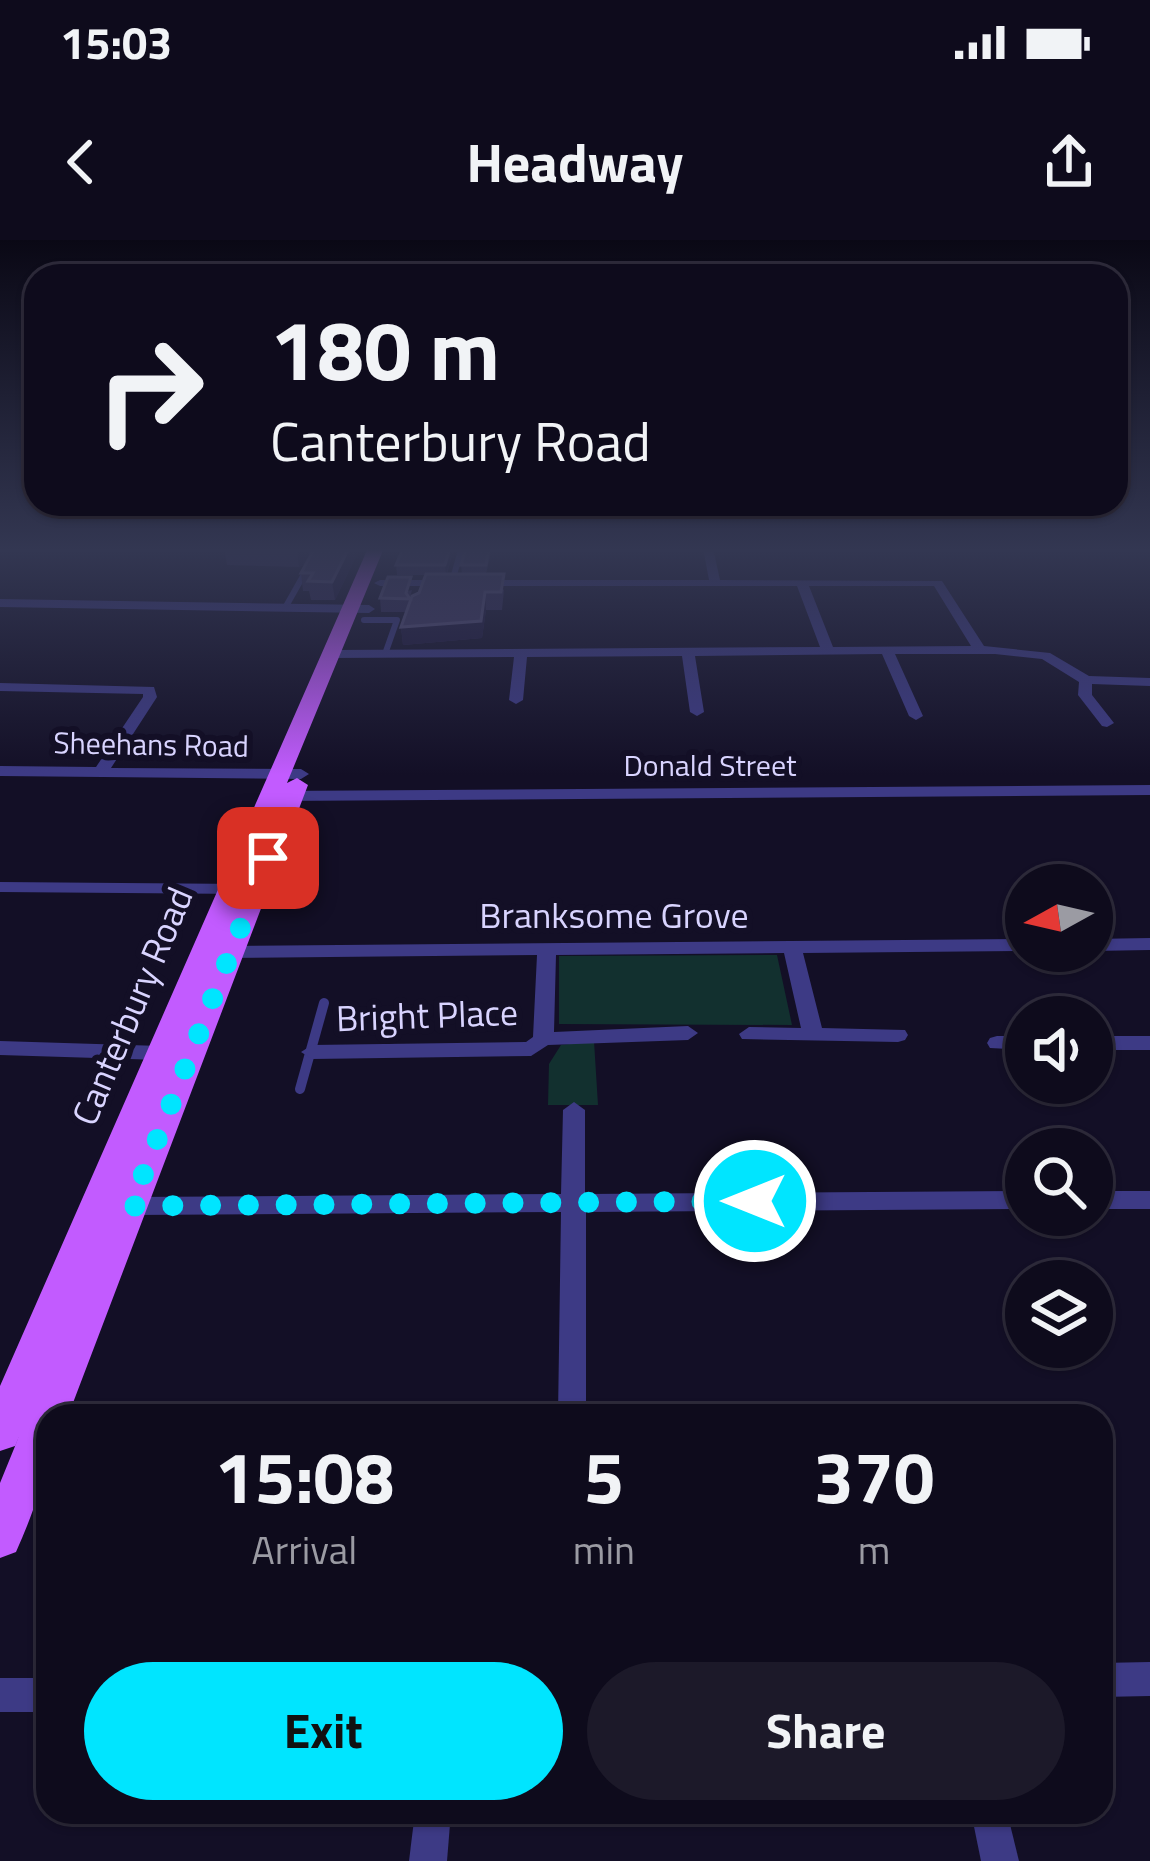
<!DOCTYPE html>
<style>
:root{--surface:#0e0b1c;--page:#1c1929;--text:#f1f3f6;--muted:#9b9ba3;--line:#2e2b3b;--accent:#00e5ff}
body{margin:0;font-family:"Titillium Web",sans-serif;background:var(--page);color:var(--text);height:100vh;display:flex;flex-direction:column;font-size:45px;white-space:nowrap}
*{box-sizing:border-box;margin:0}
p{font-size:39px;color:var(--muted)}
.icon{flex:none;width:66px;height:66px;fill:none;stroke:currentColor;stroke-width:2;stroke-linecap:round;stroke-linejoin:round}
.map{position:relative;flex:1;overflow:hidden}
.side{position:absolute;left:36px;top:1164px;width:1077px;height:420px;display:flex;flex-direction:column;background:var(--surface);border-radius:36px;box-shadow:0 3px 9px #0004,0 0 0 3px var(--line)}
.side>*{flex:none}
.banner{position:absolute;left:24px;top:24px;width:1104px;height:252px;border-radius:36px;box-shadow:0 3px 9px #0004,0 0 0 3px var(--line);background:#0e0b1c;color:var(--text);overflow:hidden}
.needle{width:78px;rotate:262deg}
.buttons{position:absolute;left:1005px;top:624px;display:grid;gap:24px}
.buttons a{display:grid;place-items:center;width:108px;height:108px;border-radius:50%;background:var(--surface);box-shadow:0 3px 9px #0004,0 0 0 3px var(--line);font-size:60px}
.pin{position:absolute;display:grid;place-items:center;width:102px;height:102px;color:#fff;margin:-51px;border-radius:24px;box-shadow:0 6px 18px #0006}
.me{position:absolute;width:132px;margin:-66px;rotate:270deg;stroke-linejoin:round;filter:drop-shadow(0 0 9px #0008)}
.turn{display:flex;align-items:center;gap:42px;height:252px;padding:0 48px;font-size:54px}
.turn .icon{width:156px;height:156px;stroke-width:2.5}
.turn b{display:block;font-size:84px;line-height:102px}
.eta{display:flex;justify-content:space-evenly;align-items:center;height:204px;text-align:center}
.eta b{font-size:72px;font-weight:700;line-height:84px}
.button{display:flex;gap:24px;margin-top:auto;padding:24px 48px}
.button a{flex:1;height:138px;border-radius:72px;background:var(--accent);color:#111;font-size:48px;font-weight:700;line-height:138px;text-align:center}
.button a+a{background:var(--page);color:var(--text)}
.status{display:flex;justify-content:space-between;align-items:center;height:84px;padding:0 60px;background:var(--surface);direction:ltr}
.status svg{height:33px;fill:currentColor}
header{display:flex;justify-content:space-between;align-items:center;height:156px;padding:0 48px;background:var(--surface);font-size:54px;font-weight:700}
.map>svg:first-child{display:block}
</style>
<div class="status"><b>15:03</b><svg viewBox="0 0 49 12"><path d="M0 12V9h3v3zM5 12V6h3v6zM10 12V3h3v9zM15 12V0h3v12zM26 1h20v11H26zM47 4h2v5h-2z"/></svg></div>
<header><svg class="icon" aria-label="back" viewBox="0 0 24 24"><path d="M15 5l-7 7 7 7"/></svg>Headway<svg class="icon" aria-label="share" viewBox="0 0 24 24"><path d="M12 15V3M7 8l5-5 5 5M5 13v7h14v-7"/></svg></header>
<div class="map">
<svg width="1150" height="1621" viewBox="0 0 1150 1621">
<rect width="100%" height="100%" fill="#130f26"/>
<g fill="#12302f">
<polygon points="777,715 792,785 559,784 559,716"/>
<polygon points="594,801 598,865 548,865 549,824 561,805"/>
</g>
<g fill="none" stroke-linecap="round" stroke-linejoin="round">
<g stroke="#3d3a85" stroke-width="6">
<polyline points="452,342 461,310"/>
<polyline points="285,368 307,329"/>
<polyline points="364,380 397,380 385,414"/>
</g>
<polyline stroke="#3d3a85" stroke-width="10" points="300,849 324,763"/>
<g fill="#3d3a85" fill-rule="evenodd">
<path d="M 703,308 L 713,308 L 720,340 L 942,341 L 984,406 L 1050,413 L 1089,436 L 1150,438 L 1150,446 L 1092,444 L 1092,455 L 1114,483 L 1107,487 L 1102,486 L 1078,455 L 1079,442 L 1042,419 L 995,414 L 895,414 L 923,476 L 916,480 L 909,476 L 882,414 L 695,416 L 704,472 L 697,476 L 690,472 L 682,416 L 527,417 L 523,460 L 516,464 L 509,460 L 514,417 L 330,418 L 324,414 L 330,410 L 820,407 L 797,346 L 380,346 L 374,343 L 380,340 L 709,340 ZM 809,346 L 934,346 L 971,406 L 833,407 Z"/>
<polygon points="0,359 369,365 375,369 369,373 0,367"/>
<polygon points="0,443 154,447 157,457 111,528 301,529 309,534 301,539 0,536 0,526 96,527 143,457 143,454 0,451"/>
<polygon points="1150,545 1150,555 277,561 269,556 277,551"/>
<polygon points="0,642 245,644 254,649 245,654 0,652"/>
<polygon points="1150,698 1150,710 1092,711 1092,699"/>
<polygon points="1026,699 1026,711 803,713 822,788 905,790 908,795 905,800 898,802 742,799 739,794 749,787 801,788 784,713 556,715 554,792 688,786 698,793 688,800 548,805 531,816 312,819 301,812 312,805 526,802 533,797 537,715 217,718 208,712 217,706"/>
<polygon points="997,796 1026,796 1026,810 990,808 987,803 990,798"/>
<rect x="1092" y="796" width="58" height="14"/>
<polygon points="0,801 161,806 172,813 161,820 0,815"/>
<polygon points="574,862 585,870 585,954 1026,951 1026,969 586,972 586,1176 558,1176 561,972 131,975 122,972 119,966 122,960 131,957 561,954 563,870"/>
<rect x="1092" y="951" width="58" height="18"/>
<polygon points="1150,1422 1150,1456 1101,1457 1101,1423"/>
<rect x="0" y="1438" width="48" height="34"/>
<polygon points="415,1572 451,1572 447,1621 409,1621"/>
<polygon points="971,1572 1007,1572 1019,1621 981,1621"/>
</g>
<path fill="#c25bff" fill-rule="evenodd" d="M 368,308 L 384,308 L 287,543 L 297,538 L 308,545 L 68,1176 L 48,1176 C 48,1234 39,1259 16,1312 L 0,1318 L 0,1243 L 20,1194 L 15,1206 L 0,1211 L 0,1146 Z"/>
</g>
<g fill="#312854">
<polygon points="224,308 360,308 335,360 311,360 309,351 303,351 301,333 306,324 299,327 227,325"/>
<polygon points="403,308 454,308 447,334 462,334 461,325 491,312 486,334 504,350 502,370 486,370 482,398 403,405 401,387 406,372 381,372 380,358 412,350 410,358 419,353 426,335 397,335 396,325"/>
</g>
<g fill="#1d163a">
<polygon points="301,308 308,308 310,322 299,327 297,310"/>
<polygon points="349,308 360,308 335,360 332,342"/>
<polygon points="450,308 454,308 446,335 445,325"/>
<polygon points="485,352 486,370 482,398 403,405 401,387"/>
</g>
<g fill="#433a66" stroke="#5a527e" stroke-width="3">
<polygon points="224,308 301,308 297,310"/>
<polygon points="309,308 349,308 332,342 308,341 313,333 301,333 312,313"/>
<polygon points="403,308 450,308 445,325 396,325"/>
<polygon points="466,308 489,308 486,325 461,325"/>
<polygon points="426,334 504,334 501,352 485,352 481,381 401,387 412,356 419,353"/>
<polygon points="388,337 411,337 406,353 410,359 380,358"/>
</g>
<linearGradient id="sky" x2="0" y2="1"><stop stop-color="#0a0815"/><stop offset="0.58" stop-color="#333752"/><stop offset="1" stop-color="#333752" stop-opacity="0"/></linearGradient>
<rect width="1150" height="535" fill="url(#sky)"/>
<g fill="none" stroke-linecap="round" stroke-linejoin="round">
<polyline stroke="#00e5ff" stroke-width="21" stroke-dasharray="0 37.8" points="268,618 131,966 755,961"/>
</g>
<g text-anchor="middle" stroke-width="12" stroke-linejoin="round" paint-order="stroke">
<g font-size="30" fill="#d9d4ff" stroke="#130f26">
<text transform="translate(151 505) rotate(1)" y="10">Sheehans Road</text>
<text x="710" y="536">Donald Street</text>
</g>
<g font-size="36" fill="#d9d4ff" stroke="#130f26">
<text x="614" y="688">Branksome Grove</text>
<text transform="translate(132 766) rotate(-67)" y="13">Canterbury Road</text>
<text transform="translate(427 775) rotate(-2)" y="13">Bright Place</text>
</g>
</g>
</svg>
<div class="buttons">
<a><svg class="needle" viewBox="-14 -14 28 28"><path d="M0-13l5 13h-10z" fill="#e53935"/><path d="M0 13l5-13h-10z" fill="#9b9ba3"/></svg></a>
<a><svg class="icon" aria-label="sound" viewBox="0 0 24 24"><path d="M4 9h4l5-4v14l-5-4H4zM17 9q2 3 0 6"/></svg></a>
<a><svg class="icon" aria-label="search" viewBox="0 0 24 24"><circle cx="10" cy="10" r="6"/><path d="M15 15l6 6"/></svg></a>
<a><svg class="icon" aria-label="layers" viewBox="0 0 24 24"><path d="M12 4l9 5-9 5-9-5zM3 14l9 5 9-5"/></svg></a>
</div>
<div class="pin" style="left:268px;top:618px;background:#d93025"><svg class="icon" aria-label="arrive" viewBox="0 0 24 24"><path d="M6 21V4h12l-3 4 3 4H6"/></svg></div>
<svg class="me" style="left:755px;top:961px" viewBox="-20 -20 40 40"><circle r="17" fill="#00e5ff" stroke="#fff" stroke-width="3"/><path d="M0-11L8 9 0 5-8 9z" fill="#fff"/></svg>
<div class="banner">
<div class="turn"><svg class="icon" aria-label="right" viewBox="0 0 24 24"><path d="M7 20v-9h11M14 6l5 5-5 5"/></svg><div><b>180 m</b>Canterbury Road</div></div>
</div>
<section class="side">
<div class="eta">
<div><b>15:08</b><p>Arrival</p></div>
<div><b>5</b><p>min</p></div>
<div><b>370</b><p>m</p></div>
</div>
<div class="button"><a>Exit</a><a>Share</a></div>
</section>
</div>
